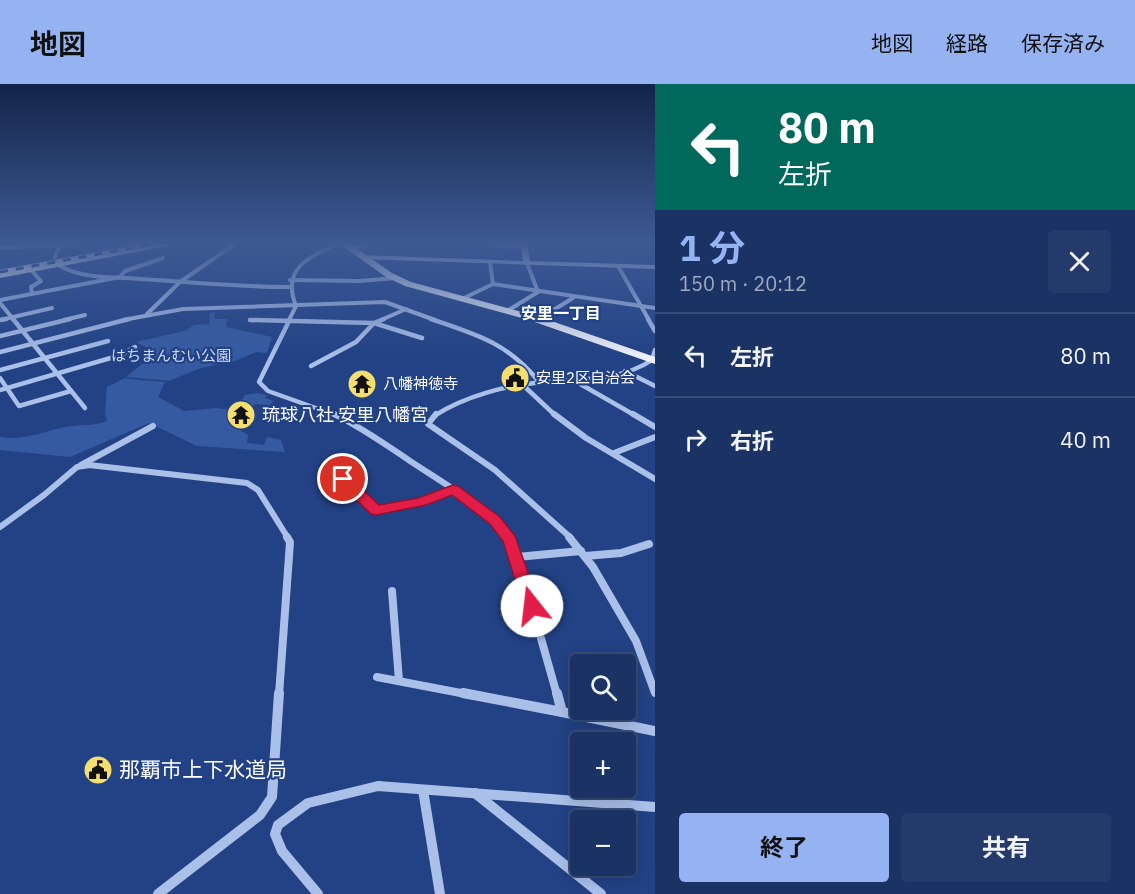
<!DOCTYPE html>
<html lang="ja">
<meta charset="utf-8">
<style>
:root{--surface:#1a3264;--page:#233a6a;--text:#f1f3f6;--muted:#9faabf;--line:#384d78;--accent:#95b2f1}
body{margin:0;font-family:"IBM Plex Sans","Noto Sans JP",sans-serif;background:var(--page);color:var(--text);height:100vh;display:flex;flex-direction:column;font-size:22px;white-space:nowrap}
*{box-sizing:border-box;margin:0}
p{font-size:20px;color:var(--muted)}
.icon{flex:none;width:33px;height:33px;fill:none;stroke:currentColor;stroke-width:2;stroke-linecap:round;stroke-linejoin:round}
.map{position:relative;flex:1;overflow:hidden}
.sheet{display:flex;flex-direction:column;background:var(--surface);width:480px}
.sheet>*{flex:none}
.top-card{background:#00695c;color:#fff;overflow:hidden}
.fabs{position:absolute;left:570px;top:570px;display:grid;gap:12px}
.fabs a{display:grid;place-items:center;width:66px;height:66px;border-radius:6px;background:var(--surface);box-shadow:0 3px 15px #0003,0 0 0 2px var(--line);font-size:30px}
.pin{position:absolute;display:grid;place-items:center;width:51px;height:51px;color:#fff;margin:-26px;border:3px solid #fff;border-radius:50%;box-shadow:0 2px 6px #0007}
.me{position:absolute;width:66px;margin:-33px;rotate:344deg;stroke-linejoin:round;filter:drop-shadow(0 0 4px #0008)}
.turn{display:flex;align-items:center;gap:21px;height:126px;padding:0 24px;font-size:27px}
.turn .icon{width:78px;height:78px;stroke-width:2.5}
.turn b{display:block;font-size:42px;line-height:51px}
.round{display:grid;place-items:center;flex:none;width:63px;height:63px;border-radius:6px;background:var(--page)}
.summary{display:flex;align-items:center;justify-content:space-between;height:102px;padding:0 24px}
h1{font-size:36px;font-weight:700;line-height:45px;color:var(--accent)}
.action{display:flex;gap:12px;margin-top:auto;padding:12px 24px}
.action a{flex:1;height:69px;border-radius:6px;background:var(--accent);color:#111;font-size:24px;font-weight:700;line-height:69px;text-align:center}
.action a+a{background:var(--page);color:var(--text)}
ul{padding:0;list-style:none}
li{display:flex;align-items:center;gap:18px;height:84px;padding:0 24px;border-top:2px solid var(--line)}
li div{flex:1}
li b{display:block;font-size:22px}
li em{font-style:normal}
header{display:flex;align-items:center;gap:36px;box-sizing:border-box;height:84px;padding:0 30px;background:var(--accent);color:#111}
header strong{font-size:28px}
nav{display:flex;gap:33px;margin-inline-start:auto;font-size:21px}
main{display:flex;flex:1;min-height:0}
.map>svg:first-child{display:block}
</style>
<header>
<strong>地図</strong>
<nav><a>地図</a><a>経路</a><a>保存済み</a></nav>
</header>
<main>
<div class="map">
<svg width="655" height="810" viewBox="0 0 655 810">
<rect width="100%" height="100%" fill="#224285"/>
<g fill="#365aa2">
<polygon points="215,228 214,235 227,235 226,243 272,253 267,269 256,268 235,277 201,284 169,297 126,293 146,277 149,270 147,269 149,265 136,258 185,247 194,241 209,240 210,229"/>
<path d="M 125,294 C 139,297 151,296 165,298 L 158,313 L 184,327 L 216,324 L 231,326 L 229,333 L 243,336 L 239,346 L 248,351 L 247,359 L 264,361 L 267,353 L 281,356 L 285,368 L 197,362 L 149,339 L 70,373 L 0,366 L 0,353 C 24,357 42,348 65,343 C 81,340 91,343 107,337 L 105,328 L 107,303 Z"/>
<polygon points="258,309 267,311 265,314 274,317 270,321 255,320 252,325 238,323 245,311"/>
</g>
<g fill="none" stroke-linecap="round" stroke-linejoin="round">
<g stroke="#abc0e9" stroke-width="4">
<polyline points="483,160 523,163"/>
<polyline points="0,164 79,160"/>
<polyline points="351,165 368,160"/>
<polyline points="55,173 59,162"/>
<polyline points="490,178 493,200"/>
<path d="M 60,182 C 83,195 116,193 141,195 C 191,198 240,203 289,203"/>
<polyline points="618,182 649,236"/>
<polyline points="31,186 41,197 31,203 32,209"/>
<polyline points="290,196 359,197 395,194"/>
<polyline points="462,215 493,200 655,224"/>
<polyline points="0,216 120,193 125,187 163,174"/>
<polyline points="0,219 14,236"/>
<polyline points="507,227 538,208 527,179"/>
<polyline points="147,230 180,198 235,160"/>
<polyline points="0,236 52,224"/>
<polyline points="64,236 85,231"/>
<polyline points="123,236 183,225 385,218 435,236"/>
<polyline points="250,236 254,236"/>
<path d="M 289,236 L 296,222 C 281,185 308,173 338,160"/>
<polyline points="381,236 406,225"/>
<polyline points="537,236 573,214"/>
</g>
<g stroke="#abc0e9" stroke-width="4.5">
<polyline points="13,235 85,324"/>
<polyline points="290,235 259,298 268,307 338,332"/>
<path d="M 431,235 C 478,251 508,259 540,299"/>
<polyline points="648,235 655,247"/>
<polyline points="0,236 6,235"/>
<polyline points="250,236 374,239 422,254"/>
<polyline points="537,236 539,235"/>
<polyline points="0,252 70,235"/>
<polyline points="0,268 129,235"/>
<polyline points="311,282 356,258 374,239 384,235"/>
<polyline points="0,286 108,257"/>
<polyline points="625,287 655,302"/>
<polyline points="0,294 19,322 71,307"/>
<polyline points="575,297 636,332"/>
<polyline points="525,303 556,332"/>
<polyline points="0,306 121,271 135,263"/>
<path d="M 434,332 C 465,312 507,301 544,298 C 580,295 621,297 652,276 L 655,266"/>
</g>
<g stroke="#abc0e9" stroke-width="6">
<path d="M 334,330 C 361,343 385,360 410,377 C 445,400 483,421 509,454"/>
<polyline points="436,330 428,340 495,386 571,454"/>
<polyline points="554,330 586,354 655,395"/>
<polyline points="633,330 655,343"/>
<polyline points="614,369 655,353"/>
<polyline points="81,381 153,342"/>
<polyline points="343,395 377,426 421,418 453,405"/>
<polyline points="0,443 44,411 77,383 89,381 247,399 258,406 288,454"/>
</g>
<g stroke="#abc0e9" stroke-width="8">
<polyline points="508,453 520,480 557,611"/>
<polyline points="569,453 593,483 636,557 655,609"/>
<polyline points="585,472 621,469 649,460"/>
<polyline points="517,473 581,467"/>
<polyline points="392,507 399,597"/>
<polyline points="377,593 471,611"/>
<polyline points="279,611 290,458 287,453"/>
</g>
<g stroke="#abc0e9" stroke-width="10">
<polyline points="463,609 562,628"/>
<polyline points="557,609 562,628 655,647"/>
<polyline points="423,706 440,810"/>
<polyline points="475,709 601,810"/>
<polyline points="158,810 260,731 272,713 279,609"/>
<polyline points="318,810 282,767 275,750 278,741 308,719 378,702 655,723"/>
</g>
<polygon fill="#d6e0f7" fill-rule="evenodd" points="521,160 527,160 530,177 655,181 655,185 361,175 358,173 361,171 523,177"/>
<polygon fill="#eef2fe" fill-rule="evenodd" points="340,160 350,160 392,189 411,198 537,232 655,273 655,280 529,236 405,202 386,193"/>
<polygon fill="#fff" fill-rule="evenodd" points="156,160 178,160 0,194 0,188"/>
<g stroke="#fff" stroke-width="4.5">
<polyline id="rail" points="0,188 154,160"/>
</g>
<use href="#rail" stroke="#224285" stroke-width="3" stroke-dasharray="8" stroke-linecap="butt"/>
</g>
<linearGradient id="sky" x2="0" y2="1"><stop stop-color="#132449"/><stop offset="0.58" stop-color="#3e5a94"/><stop offset="1" stop-color="#3e5a94" stop-opacity="0"/></linearGradient>
<rect width="655" height="274" fill="url(#sky)"/>
<polygon fill="#e11d48" stroke="#92132f" stroke-width="1.5" points="343,391 348,392 379,421 418,414 453,401 458,402 500,433 515,452 540,522 538,526 532,528 526,526 523,522 503,457 490,440 452,411 426,421 376,431 371,430 338,398 337,395"/>
<defs>
<g id="civic-disc" transform="scale(1.5)"><circle r="9.5" fill="#f5de6d" stroke="#224285"/><path d="M-.6-6.5H3V-4.5H.6V-3L4-1V1h2V6H-6V1h2V-1L-.6-3ZM-1.2 2.5V6h2.4V2.5Z" fill="#111"/></g>
<g id="temple-disc" transform="scale(1.5)"><circle r="9.5" fill="#f5de6d" stroke="#224285"/><path d="M0-6L5-2H3V0L6.5 2.5H4V6H1.5V3h-3V6H-4V2.5H-6.5L-3 0V-2H-5Z" fill="#111"/></g>
</defs>
<g fill-rule="evenodd">
<use href="#civic-disc" x="515" y="294"/>
<use href="#temple-disc" x="362" y="300"/>
<use href="#temple-disc" x="241" y="331"/>
<use href="#civic-disc" x="98" y="686"/>
</g>
<g text-anchor="middle" stroke-width="4.5" stroke-linejoin="round" paint-order="stroke">
<g font-size="15" fill="#cfddf7" stroke="#224285">
<text x="171" y="277">はちまんむい公園</text>
</g>
<g font-size="15" fill="#fff" stroke="#224285" text-anchor="start">
<text x="536" y="299">安里2区自治会</text>
<text x="383" y="305">八幡神徳寺</text>
</g>
<g font-size="16" font-weight="bold" fill="#fff" stroke="#224285">
<text x="561" y="235">安里一丁目</text>
</g>
<g font-size="18" fill="#fff" stroke="#224285" text-anchor="start">
<text x="262" y="337">琉球八社 安里八幡宮</text>
</g>
<g font-size="21" fill="#fff" stroke="#224285" text-anchor="start">
<text x="119" y="693">那覇市上下水道局</text>
</g>
</g>
</svg>
<div class="fabs">
<a><svg class="icon" aria-label="search" viewBox="0 0 24 24"><circle cx="10" cy="10" r="6"/><path d="M15 15l6 6"/></svg></a>
<a>+</a>
<a>−</a>
</div>
<div class="pin" style="left:343px;top:395px;background:#d93025"><svg class="icon" aria-label="arrive" viewBox="0 0 24 24"><path d="M6 21V4h12l-3 4 3 4H6"/></svg></div>
<svg class="me" style="left:532px;top:522px" viewBox="-20 -20 40 40"><circle r="19" fill="#fff"/><path d="M0-13L10 11 0 6-10 11z" fill="#e11d48"/></svg>
</div>
<section class="sheet">
<div class="top-card">
<div class="turn"><svg class="icon" aria-label="left" viewBox="0 0 24 24"><path d="M17 20v-9H6M10 6l-5 5 5 5"/></svg><div><b>80 m</b>左折</div></div>
</div>
<div class="summary"><div><h1>1 分</h1><p>150 m · 20:12</p></div><a class="round"><svg class="icon" aria-label="close" viewBox="0 0 24 24"><path d="M6 6l12 12M18 6L6 18"/></svg></a></div>
<ul>
<li><svg class="icon" aria-label="left" viewBox="0 0 24 24"><path d="M17 20v-9H6M10 6l-5 5 5 5"/></svg><div><b>左折</b></div><em>80 m</em></li>
<li><svg class="icon" aria-label="right" viewBox="0 0 24 24"><path d="M7 20v-9h11M14 6l5 5-5 5"/></svg><div><b>右折</b></div><em>40 m</em></li>
</ul>
<div class="action"><a>終了</a><a>共有</a></div>
</section>
</main>
